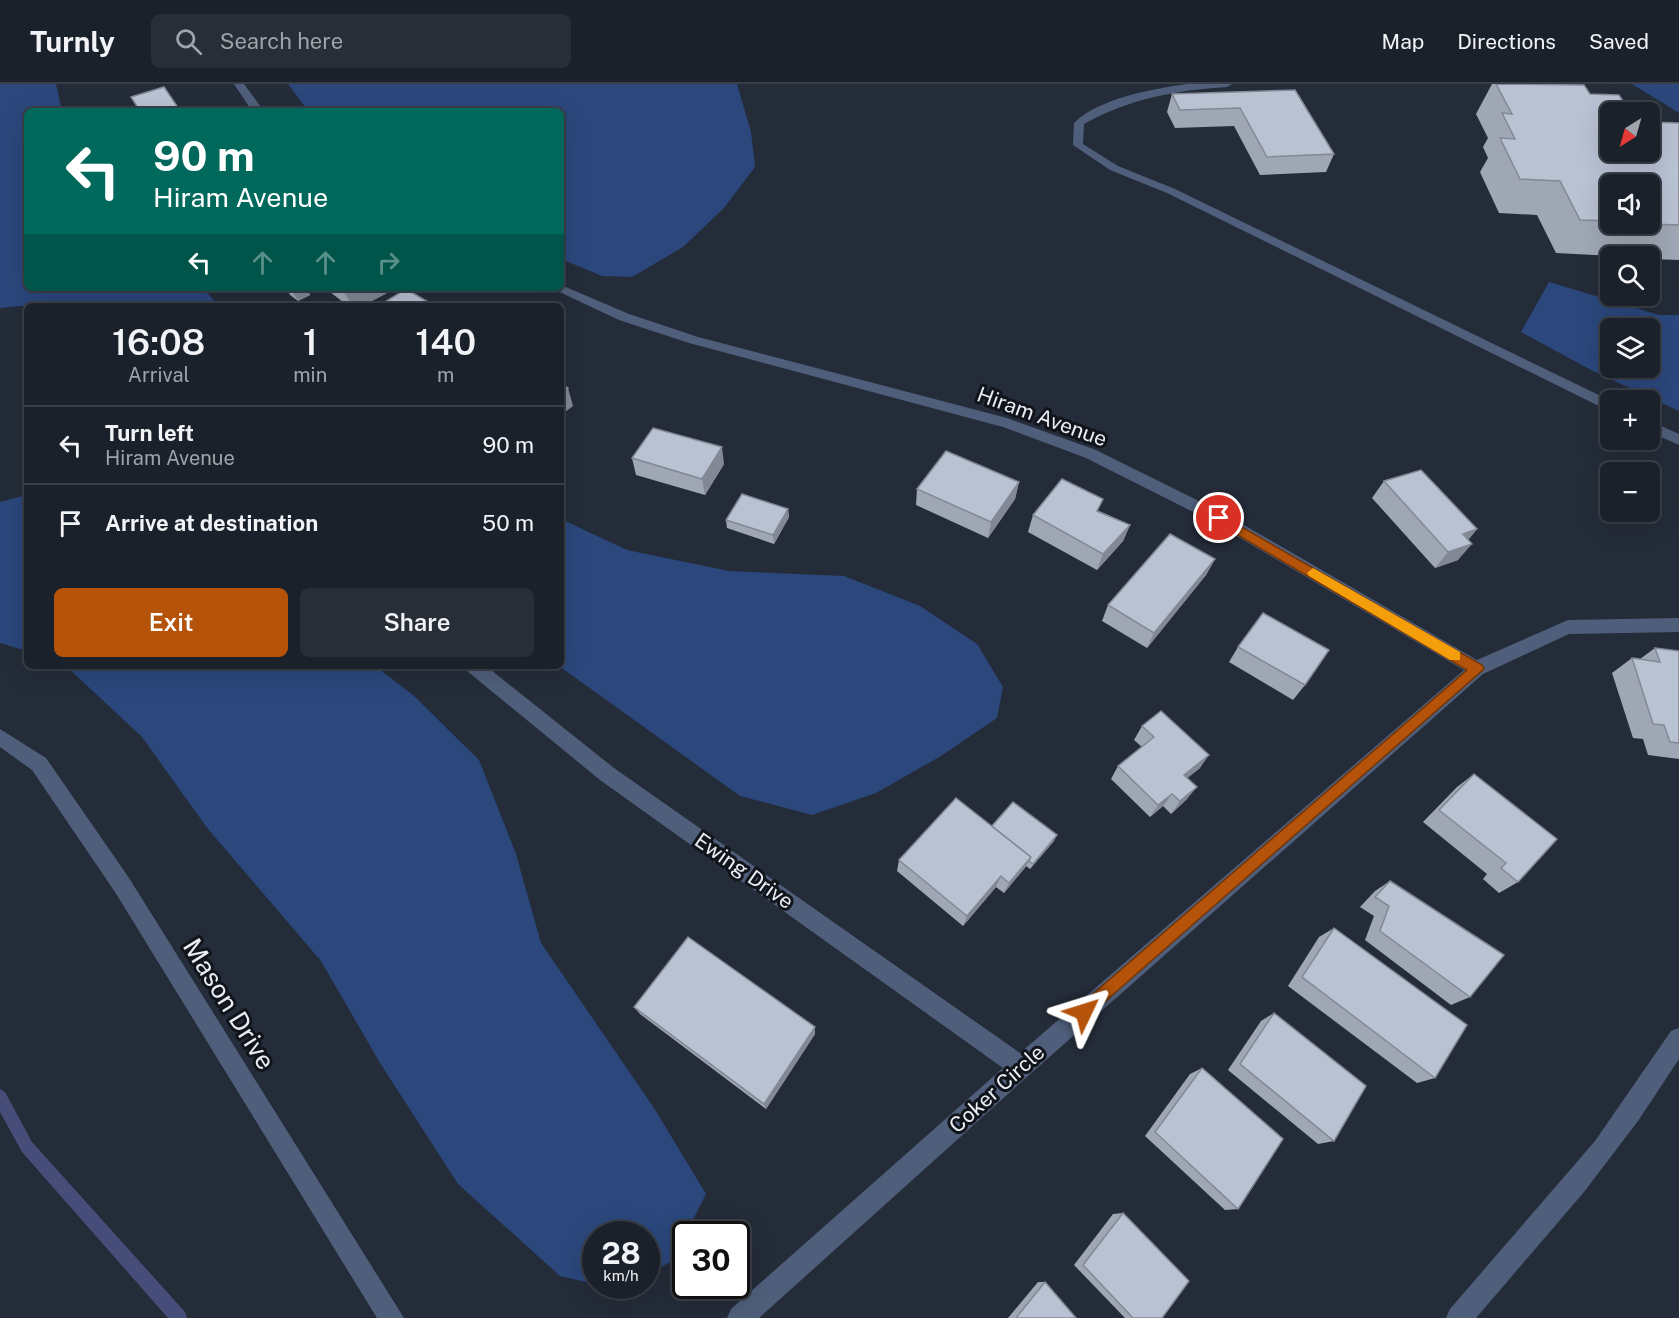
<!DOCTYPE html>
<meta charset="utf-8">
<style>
:root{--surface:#1b212b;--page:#282e37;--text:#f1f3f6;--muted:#a0a3a9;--line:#393e47;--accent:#b45309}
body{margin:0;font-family:"Public Sans",sans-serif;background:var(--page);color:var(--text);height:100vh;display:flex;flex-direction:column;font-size:22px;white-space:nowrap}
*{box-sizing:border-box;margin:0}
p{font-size:20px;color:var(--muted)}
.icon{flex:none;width:33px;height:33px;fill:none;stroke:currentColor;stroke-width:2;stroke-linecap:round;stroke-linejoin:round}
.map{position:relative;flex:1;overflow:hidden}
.drawer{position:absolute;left:24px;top:219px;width:540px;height:366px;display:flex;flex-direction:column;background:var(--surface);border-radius:9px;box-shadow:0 6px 24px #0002,0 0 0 2px var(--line)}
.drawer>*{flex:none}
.top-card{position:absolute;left:24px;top:24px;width:540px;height:183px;border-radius:9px;box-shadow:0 6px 24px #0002,0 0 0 2px var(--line);background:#00695c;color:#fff;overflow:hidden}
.needle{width:39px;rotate:217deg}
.buttons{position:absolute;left:1600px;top:18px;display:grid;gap:12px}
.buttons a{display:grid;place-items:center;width:60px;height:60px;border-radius:9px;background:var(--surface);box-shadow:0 6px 24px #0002,0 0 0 2px var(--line);font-size:30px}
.speed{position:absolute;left:582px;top:1137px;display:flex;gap:12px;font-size:30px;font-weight:700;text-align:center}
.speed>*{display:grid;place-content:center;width:78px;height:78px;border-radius:50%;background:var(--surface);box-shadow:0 6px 24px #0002,0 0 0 2px var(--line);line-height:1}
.speed small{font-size:15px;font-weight:400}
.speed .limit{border:3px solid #111;border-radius:9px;background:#fff;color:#111}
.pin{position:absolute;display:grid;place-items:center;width:51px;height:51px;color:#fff;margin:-26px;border:3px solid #fff;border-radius:50%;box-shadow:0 2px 6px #0007}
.me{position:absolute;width:66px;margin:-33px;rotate:49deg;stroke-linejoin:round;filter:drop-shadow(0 0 4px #0008)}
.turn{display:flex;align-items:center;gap:21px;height:126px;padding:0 30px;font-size:27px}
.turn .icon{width:78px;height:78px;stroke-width:2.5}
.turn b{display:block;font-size:42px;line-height:51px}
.lanes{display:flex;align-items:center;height:57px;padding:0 30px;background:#0003;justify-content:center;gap:30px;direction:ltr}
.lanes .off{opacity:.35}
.eta{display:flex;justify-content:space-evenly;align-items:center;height:102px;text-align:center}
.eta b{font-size:36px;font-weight:600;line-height:42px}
.primary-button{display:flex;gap:12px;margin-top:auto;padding:12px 30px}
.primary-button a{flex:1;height:69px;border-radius:9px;background:var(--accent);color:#fff;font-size:24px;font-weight:600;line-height:69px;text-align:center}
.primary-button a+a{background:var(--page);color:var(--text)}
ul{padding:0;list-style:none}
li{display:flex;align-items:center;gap:18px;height:78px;padding:0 30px;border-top:2px solid var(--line)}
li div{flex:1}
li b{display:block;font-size:22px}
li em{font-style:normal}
header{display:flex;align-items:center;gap:36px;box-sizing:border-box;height:84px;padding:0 30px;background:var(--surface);border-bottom:2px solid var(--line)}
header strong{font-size:28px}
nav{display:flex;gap:33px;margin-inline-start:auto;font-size:21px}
.search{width:420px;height:54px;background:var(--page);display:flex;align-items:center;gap:15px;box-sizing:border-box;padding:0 21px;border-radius:9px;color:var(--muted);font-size:22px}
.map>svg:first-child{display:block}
</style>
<header>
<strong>Turnly</strong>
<div class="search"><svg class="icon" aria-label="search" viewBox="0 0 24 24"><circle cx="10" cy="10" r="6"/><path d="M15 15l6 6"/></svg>Search here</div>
<nav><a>Map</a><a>Directions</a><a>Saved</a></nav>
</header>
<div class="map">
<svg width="1679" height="1234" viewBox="0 0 1679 1234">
<rect width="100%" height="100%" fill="#242c39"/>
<g fill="#2b477c" fill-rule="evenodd">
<polygon points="0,0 56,0 62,27 27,27 27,204 203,204 219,222 42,220 0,224"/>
<polygon points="288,0 737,0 751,48 755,83 724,124 683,163 632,193 602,192 561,175 561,27 308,27"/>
<polygon points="1632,0 1679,0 1679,29"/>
<path d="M 1549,198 L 1659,231 L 1679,231 L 1679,327 L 1593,287 L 1521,248 ZM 1650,244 L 1650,284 L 1611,284 L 1611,244 Z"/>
<polygon points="27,411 27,567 0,559 0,418"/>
<polygon points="561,435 627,466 729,487 844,492 920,522 977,560 1003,603 997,634 941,672 876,709 812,731 740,712 559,582 561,582"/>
<polygon points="66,582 375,582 413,611 479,676 516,770 541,859 654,1024 706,1110 672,1177 647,1191 646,1150 596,1150 595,1200 560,1192 458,1100 380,979 321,877 208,745 142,653"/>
</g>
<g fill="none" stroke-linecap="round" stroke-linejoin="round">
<polygon fill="#464d79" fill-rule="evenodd" points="0,1005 5,1008 32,1058 185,1228 187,1234 168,1234 22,1068 0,1028"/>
<g fill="#4f5e7a" fill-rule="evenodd">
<path d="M 1187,0 L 1232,0 L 1227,3 C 1176,6 1129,15 1084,40 L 1083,60 L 1118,82 L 1175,105 L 1611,317 L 1611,328 L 1167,109 L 1110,86 L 1073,61 L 1074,39 C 1099,14 1153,5 1187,0 Z"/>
<polygon points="1650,337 1679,350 1679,361 1650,348"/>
</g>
<g fill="#4f5e7a" fill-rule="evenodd">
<polygon points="234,0 244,0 264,27 252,27"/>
<polygon points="561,201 629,230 698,253 1007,334 1096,366 1225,430 1477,576 1568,536 1679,534 1679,548 1569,550 1483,590 1029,991 759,1234 727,1234 731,1225 1003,984 600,696 467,587 464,582 486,582 614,684 1020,969 1464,586 1213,438 1086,374 1003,343 689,259 619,236 551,204 561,204"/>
<polygon points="0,645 46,674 129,794 404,1234 377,1234 115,808 32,686 0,663"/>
<polygon points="1679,944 1679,975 1638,1037 1584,1108 1476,1234 1446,1234 1450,1225 1595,1057 1671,947"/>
</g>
</g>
<g fill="#9fa7b5" fill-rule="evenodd">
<path d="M 1492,0 L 1565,0 L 1611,68 L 1679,39 L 1679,176 L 1650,175 L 1650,172 L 1614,172 L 1556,169 L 1537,131 L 1499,129 L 1480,88 L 1488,74 L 1483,63 L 1488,54 L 1476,30 ZM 1611,100 L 1650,140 L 1611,140 Z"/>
<polygon points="1295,6 1334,70 1326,88 1260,91 1234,42 1175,44 1167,28 1172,10"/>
<polygon points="286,204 307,204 310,211 298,217 290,211"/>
<polygon points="325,204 387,204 389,208 362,222 348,222"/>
<polygon points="632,374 724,380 705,411 636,391"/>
<polygon points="1384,397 1477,445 1468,456 1458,476 1435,484 1372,414"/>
<polygon points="1019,398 1015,415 988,454 916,421 917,405"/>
<polygon points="788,425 789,433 774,460 727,444 726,436"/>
<polygon points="1099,427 1130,441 1123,457 1097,486 1028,448 1033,431"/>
<polygon points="1215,475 1206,491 1147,564 1102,537 1108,521"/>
<polygon points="1238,563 1305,601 1293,616 1229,578"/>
<polygon points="1655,564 1679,567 1679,675 1648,671 1643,655 1633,654 1612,589 1632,574 1640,575"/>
<polygon points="1142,642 1200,684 1187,694 1187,715 1171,730 1163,722 1150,733 1111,695 1118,682 1142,663 1134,656"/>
<polygon points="1474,690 1518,798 1499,809 1483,795 1487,790 1423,738 1457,703"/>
<polygon points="992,742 1054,757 1030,785 1026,782 1004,809 996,803 963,842 897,787 899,776"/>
<polygon points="1390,797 1470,913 1451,921 1365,856 1374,832 1360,823 1375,807"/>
<polygon points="1334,844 1435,994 1417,999 1288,902 1319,853"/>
<polygon points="634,923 815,943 815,950 766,1025 640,930"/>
<polygon points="1274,929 1334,1057 1318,1060 1228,986 1261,937"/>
<polygon points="1202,984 1238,1125 1225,1126 1145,1052 1190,990"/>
<polygon points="1123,1129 1162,1234 1125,1234 1074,1181 1113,1130"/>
<polygon points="1038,1198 1045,1198 1076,1234 1008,1234"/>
</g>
<g fill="#828894">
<polygon points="301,204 307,204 310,211 298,217 293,208"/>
<polygon points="353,204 387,204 389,208 362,222 352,222 345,209"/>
<polygon points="568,304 573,322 561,331 561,309"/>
<polygon points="722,363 724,380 705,411 702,395"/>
<polygon points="1019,398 1015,415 988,454 991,438"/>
<polygon points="788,425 789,433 774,460 773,451"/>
<polygon points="1130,441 1123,457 1097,486 1103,470"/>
<polygon points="1477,445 1463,462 1463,450"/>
<polygon points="1472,460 1458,476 1435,484 1448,468"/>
<polygon points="1215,475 1206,491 1147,564 1154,549"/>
<polygon points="1209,671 1200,684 1175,704 1184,691"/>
<polygon points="1197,703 1187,715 1171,730 1180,717"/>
<polygon points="1172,710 1163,722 1150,733 1158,721"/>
<polygon points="1057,751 1054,757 1030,785 1033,780"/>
<polygon points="1031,773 1025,784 1004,809 1009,799"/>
<polygon points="1001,792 996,803 963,842 967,832"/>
<polygon points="815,943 815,950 766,1025 764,1020"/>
</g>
<g fill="#b9c2d3" stroke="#828894" stroke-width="1.5">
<polygon points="1496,0 1584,1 1590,10 1619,11 1630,28 1611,28 1611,68 1650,68 1650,38 1679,39 1679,141 1650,140 1650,100 1611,100 1611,137 1580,136 1560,97 1520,95 1500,54 1515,55 1502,29 1512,30"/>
<polygon points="164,3 179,25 172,27 140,27 131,13"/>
<polygon points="1295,6 1334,70 1267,73 1240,24 1180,26 1172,10"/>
<polygon points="287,204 301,204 293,208"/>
<polygon points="339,204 353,204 345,209"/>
<polygon points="406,205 435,222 378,222"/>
<polygon points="561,300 568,304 561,309"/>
<polygon points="653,344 722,363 702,395 632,374"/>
<polygon points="946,367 1019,398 991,438 917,405"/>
<polygon points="1421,386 1477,445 1463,450 1472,460 1448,468 1384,397"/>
<polygon points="1062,395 1103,415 1097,427 1130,441 1103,470 1033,431"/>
<polygon points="742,410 788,425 773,451 726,436"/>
<polygon points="1170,450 1215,475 1154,549 1108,521"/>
<polygon points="1263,529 1329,566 1305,601 1238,563"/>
<polygon points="1655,564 1679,567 1679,659 1670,658 1664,641 1653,640 1632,574 1660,578"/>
<polygon points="1161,627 1209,671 1184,691 1197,703 1180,717 1172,710 1158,721 1118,682 1154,653 1142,642"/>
<polygon points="1474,690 1557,755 1518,798 1501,784 1506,779 1439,726"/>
<polygon points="956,714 1031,773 1009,799 1001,792 967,832 899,776"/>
<polygon points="1013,718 1057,751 1033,780 1029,777 1031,773 992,742"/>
<polygon points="1390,797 1504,871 1470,913 1380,847 1389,822 1375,813"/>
<polygon points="1334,844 1467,941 1435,994 1302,893"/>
<polygon points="688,853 815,943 764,1020 634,923"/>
<polygon points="1274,929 1366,1002 1334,1057 1240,980"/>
<polygon points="1202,984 1283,1055 1238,1125 1155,1048"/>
<polygon points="1123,1129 1189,1197 1162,1234 1133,1234 1083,1181"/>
<polygon points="1045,1198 1076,1234 1016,1234"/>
</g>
<polygon fill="#b45309" stroke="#753606" stroke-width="1.5" points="1219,430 1482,581 1484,585 1084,936 1079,934 1076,928 1079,922 1467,586 1214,437 1213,434"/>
<polygon fill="#f59e0b" points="1313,484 1460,568 1460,576 1450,576 1309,492 1307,489"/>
<g text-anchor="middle" stroke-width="6" stroke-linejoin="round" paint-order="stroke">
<g font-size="21" fill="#e8edf6" stroke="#11141a">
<text transform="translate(1042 333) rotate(20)" y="7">Hiram Avenue</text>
<text transform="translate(744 787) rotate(35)" y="7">Ewing Drive</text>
<text transform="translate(997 1005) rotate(-42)" y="7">Coker Circle</text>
</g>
<g font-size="26" fill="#e8edf6" stroke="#11141a">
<text transform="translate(229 920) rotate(58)" y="9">Mason Drive</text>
</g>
</g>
</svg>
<div class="buttons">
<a><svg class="needle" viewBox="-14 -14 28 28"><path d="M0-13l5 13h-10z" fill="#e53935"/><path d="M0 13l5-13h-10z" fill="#a0a3a9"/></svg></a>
<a><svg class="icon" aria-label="sound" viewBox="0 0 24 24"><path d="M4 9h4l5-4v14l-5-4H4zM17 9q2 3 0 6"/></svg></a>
<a><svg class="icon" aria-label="search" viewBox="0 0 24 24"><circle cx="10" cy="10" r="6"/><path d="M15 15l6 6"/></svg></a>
<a><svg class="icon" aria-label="layers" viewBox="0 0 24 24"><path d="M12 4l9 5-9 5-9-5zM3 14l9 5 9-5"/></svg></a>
<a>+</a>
<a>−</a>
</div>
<div class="speed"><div>28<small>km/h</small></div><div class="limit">30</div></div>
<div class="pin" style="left:1219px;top:434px;background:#d93025"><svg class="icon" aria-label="arrive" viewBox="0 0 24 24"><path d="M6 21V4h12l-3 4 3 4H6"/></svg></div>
<svg class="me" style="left:1084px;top:928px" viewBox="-20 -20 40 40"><path d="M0-17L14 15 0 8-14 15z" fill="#b45309" stroke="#fff" stroke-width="4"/></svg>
<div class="top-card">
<div class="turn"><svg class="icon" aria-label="left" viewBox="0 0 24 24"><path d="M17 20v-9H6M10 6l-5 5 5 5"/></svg><div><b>90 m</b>Hiram Avenue</div></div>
<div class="lanes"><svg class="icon" aria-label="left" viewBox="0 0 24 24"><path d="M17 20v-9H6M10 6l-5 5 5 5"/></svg><svg class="icon off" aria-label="ahead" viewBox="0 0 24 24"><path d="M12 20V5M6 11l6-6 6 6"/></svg><svg class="icon off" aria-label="ahead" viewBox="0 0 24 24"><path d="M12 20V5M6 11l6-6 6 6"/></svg><svg class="icon off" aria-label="right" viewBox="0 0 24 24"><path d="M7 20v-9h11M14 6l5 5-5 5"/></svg></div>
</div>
<section class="drawer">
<div class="eta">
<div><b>16:08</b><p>Arrival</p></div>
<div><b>1</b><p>min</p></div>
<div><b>140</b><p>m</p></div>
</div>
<ul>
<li><svg class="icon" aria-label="left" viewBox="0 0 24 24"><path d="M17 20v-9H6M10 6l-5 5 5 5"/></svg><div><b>Turn left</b><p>Hiram Avenue</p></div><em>90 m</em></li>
<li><svg class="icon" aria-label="arrive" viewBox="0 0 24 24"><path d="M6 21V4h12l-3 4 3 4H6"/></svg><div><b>Arrive at destination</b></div><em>50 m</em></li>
</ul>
<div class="primary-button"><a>Exit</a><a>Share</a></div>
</section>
</div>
